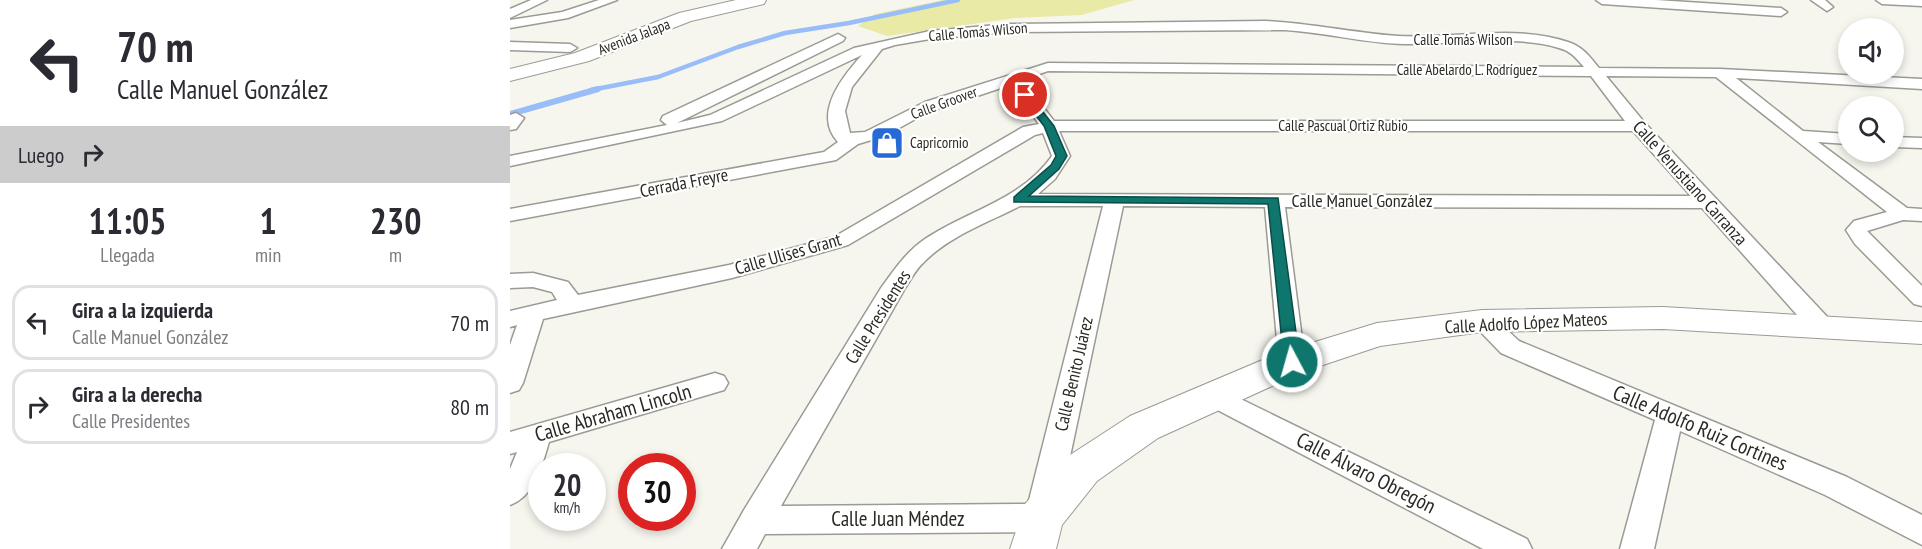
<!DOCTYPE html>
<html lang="es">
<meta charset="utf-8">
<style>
:root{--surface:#fff;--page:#f7f7f7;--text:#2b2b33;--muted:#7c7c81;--line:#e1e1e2}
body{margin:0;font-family:"PT Sans Narrow",sans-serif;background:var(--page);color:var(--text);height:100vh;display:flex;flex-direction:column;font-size:22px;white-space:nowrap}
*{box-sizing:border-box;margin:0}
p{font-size:20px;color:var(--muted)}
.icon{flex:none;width:33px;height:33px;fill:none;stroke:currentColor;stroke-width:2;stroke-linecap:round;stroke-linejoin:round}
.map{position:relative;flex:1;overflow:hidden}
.sheet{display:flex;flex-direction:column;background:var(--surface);width:510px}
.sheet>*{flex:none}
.guide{background:#fff;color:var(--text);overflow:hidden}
.controls{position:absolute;left:1328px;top:18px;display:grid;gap:12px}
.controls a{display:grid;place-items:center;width:66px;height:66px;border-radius:50%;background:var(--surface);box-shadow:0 3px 9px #0003;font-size:30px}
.speed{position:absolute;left:18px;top:453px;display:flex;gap:12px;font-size:30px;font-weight:700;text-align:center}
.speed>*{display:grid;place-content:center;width:78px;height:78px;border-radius:50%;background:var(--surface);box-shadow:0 3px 9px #0003;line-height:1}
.speed small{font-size:15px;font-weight:400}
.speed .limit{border:9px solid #d22;background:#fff;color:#111}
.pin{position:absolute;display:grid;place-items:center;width:51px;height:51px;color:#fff;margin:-26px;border:3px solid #fff;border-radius:50%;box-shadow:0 2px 6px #0007}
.me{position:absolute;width:66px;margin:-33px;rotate:354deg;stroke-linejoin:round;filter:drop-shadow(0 0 4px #0008)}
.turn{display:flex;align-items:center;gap:21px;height:126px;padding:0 18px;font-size:27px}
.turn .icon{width:78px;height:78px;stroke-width:2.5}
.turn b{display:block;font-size:42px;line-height:51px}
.then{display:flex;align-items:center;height:57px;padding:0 18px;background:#0003;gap:12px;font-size:22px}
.eta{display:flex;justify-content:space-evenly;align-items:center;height:102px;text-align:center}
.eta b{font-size:36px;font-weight:700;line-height:42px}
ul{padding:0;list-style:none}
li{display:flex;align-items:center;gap:18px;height:75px;margin:0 12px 9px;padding:0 6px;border:3px solid var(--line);border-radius:18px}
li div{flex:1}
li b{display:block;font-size:22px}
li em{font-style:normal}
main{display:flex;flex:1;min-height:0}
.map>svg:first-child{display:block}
</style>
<main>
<section class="sheet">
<div class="guide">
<div class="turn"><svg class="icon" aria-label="left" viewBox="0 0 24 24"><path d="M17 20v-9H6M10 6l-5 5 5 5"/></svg><div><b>70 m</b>Calle Manuel González</div></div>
<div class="then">Luego<svg class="icon" aria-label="right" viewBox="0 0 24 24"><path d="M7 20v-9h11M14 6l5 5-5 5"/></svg></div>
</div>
<div class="eta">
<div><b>11:05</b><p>Llegada</p></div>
<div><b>1</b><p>min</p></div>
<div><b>230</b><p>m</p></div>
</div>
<ul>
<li><svg class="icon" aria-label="left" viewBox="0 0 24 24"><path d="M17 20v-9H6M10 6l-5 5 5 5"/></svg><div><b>Gira a la izquierda</b><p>Calle Manuel González</p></div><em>70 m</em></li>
<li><svg class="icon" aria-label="right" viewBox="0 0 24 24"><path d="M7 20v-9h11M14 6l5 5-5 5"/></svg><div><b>Gira a la derecha</b><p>Calle Presidentes</p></div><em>80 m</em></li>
</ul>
</section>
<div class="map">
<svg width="1412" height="549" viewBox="0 0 1412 549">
<rect width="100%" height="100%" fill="#f6f6ef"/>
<polygon fill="#e9eaa5" points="433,0 624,0 572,15 505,18 377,36 348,26 365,14"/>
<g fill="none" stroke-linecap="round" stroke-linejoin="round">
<polyline stroke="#98bdf8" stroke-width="4.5" points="81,90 148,77 228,47 275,33 339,23 448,0"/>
<polyline stroke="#98bdf8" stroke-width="6" points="0,114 88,89"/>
<g stroke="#9b9b95" stroke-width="3">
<g id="street">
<polygon points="21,0 37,0 0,18 0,9"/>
<polygon points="89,0 107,0 58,18 0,28 0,20 52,12"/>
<polygon points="1086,0 1146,0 1271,8 1277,12 1271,16 1092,4"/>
<polygon points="1301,0 1315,0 1323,7 1317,11"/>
<polygon points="1366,0 1412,0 1412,6 1372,4"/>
<path d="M 756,21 C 801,23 844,33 888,36 C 942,39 1007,24 1058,42 C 1073,47 1079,56 1089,68 L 1210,69 L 1412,79 L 1412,89 L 1226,78 L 1293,131 L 1338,134 L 1338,144 L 1308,142 L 1397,208 L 1412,209 L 1412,221 L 1393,220 L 1357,231 L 1412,286 L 1412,306 L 1404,304 L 1345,244 L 1336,230 L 1344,221 L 1377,212 L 1206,77 L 1096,76 L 1134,122 L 1322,322 L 1325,328 L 1322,334 L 1313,336 L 1304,334 L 1192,208 L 775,207 L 795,362 L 791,368 L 782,371 L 773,368 L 769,362 L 755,207 L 613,206 L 547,518 L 542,528 L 531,532 L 255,534 L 247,549 L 212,549 L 234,510 L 371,288 C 384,270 396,252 415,239 C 458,210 510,201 542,156 L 533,133 L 525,135 L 338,245 L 222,278 L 33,319 L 13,383 L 9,390 L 0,393 L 0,345 L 7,325 L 0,327 L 0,311 L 47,300 L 42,292 L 23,287 L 0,288 L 0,274 L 23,273 L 58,282 L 68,295 L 219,265 L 324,237 L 513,127 L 529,124 L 500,85 L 416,113 L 375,136 L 348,144 L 326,160 L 0,221 L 0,209 L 314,152 L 328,142 C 302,114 333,76 352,55 L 212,121 L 0,166 L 0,156 L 157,125 L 151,120 L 153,116 L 328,34 L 335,38 L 333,41 L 167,123 L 200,115 L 344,48 L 420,31 L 498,24 ZM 774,30 C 814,32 853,43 893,44 C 939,45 1006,34 1049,48 C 1061,51 1066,58 1074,67 L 538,63 L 415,102 L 355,132 L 340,133 L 335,111 L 342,87 L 372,49 L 385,45 L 420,39 L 498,32 ZM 538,71 L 1081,76 L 1115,121 L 544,121 L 512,80 ZM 549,131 L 1123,131 L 1181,196 L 528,194 L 545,179 L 560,156 ZM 510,206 L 593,206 L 518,504 L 271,506 L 394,290 C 400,281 405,270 413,263 C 439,236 477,223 510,206 Z"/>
<polygon points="0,42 60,44 67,48 60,52 0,50"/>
<polygon points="6,113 14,118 6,129 0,130 0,115"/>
<polygon points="1383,137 1412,138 1412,148 1383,147"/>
<polygon points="972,313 981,315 1009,341 1337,477 1412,515 1412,545 1315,495 1170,431 1144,549 1110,549 1145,420 991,353 960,321 963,315"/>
<path d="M 205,373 L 214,376 L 218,383 L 214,390 L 39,442 C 32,465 25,496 0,505 L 0,469 L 7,452 L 0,454 L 0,432 Z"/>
<polygon points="706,387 1017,539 1022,549 973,549 696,404 692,397 696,390"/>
</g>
</g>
<g stroke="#9b9b95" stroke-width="2">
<g id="secondary">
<polygon points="226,0 256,0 254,4 181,21 79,61 0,81 0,69 65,53 169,13"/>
<polygon points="1153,307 1412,322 1412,344 1153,329 972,332 870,346 795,371 648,438 587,481 552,525 546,549 500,549 515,504 557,457 620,416 769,353 867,323 972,310"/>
</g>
</g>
<use href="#street" fill="#fff" fill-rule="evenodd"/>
<use href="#secondary" fill="#fff" fill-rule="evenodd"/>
</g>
<polygon fill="#0f766e" stroke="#0a4d48" stroke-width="1.5" points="515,92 518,93 544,126 557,156 549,169 519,196 768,198 790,362 788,366 777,366 774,362 758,204 504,202 504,197 541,165 546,156 534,126 510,95"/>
<defs>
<g id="shop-square" transform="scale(1.725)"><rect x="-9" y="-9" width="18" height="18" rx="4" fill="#276ad6" stroke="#fffffe"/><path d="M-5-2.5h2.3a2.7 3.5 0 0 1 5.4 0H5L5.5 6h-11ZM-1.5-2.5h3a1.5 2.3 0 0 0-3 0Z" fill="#fff"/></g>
</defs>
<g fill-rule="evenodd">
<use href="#shop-square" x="377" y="143"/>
</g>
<g text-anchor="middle" stroke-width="4.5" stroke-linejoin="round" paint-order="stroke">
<g font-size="15" fill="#292926" stroke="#fffffe">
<text transform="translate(468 32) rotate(-5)" y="5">Calle Tomás Wilson</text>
<text transform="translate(124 37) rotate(-21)" y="5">Avenida Jalapa</text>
<text x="953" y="45">Calle Tomás Wilson</text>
<text x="957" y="75">Calle Abelardo L. Rodríguez</text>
<text transform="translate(434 103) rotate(-20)" y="5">Calle Groover</text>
<text x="833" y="131">Calle Pascual Ortiz Rubio</text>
</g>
<g font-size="15" fill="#292926" stroke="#fffffe" text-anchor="start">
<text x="400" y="148">Capricornio</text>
</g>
<g font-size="18" fill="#292926" stroke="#fffffe">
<text transform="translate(174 183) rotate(-11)" y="6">Cerrada Freyre</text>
<text transform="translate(1180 183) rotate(48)" y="6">Calle Venustiano Carranza</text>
<text x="852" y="207">Calle Manuel González</text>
<text transform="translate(278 254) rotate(-16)" y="6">Calle Ulises Grant</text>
<text transform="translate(368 317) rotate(-58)" y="6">Calle Presidentes</text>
<text transform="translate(1016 323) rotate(-3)" y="6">Calle Adolfo López Mateos</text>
<text transform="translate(564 374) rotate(-77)" y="6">Calle Benito Juárez</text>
</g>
<g font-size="21" fill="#292926" stroke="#fffffe">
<text transform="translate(103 413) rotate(-16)" y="7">Calle Abraham Lincoln</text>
<text transform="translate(1190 428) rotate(23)" y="7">Calle Adolfo Ruiz Cortines</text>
<text transform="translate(856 473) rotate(27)" y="7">Calle Álvaro Obregón</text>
<text x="388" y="526">Calle Juan Méndez</text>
</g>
</g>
</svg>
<div class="controls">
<a><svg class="icon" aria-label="sound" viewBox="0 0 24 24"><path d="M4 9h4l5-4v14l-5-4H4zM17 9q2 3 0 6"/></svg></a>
<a><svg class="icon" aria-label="search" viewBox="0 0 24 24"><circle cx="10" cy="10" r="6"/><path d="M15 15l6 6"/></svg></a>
</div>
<div class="speed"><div>20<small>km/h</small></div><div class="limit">30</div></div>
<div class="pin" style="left:515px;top:95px;background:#d93025"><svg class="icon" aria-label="arrive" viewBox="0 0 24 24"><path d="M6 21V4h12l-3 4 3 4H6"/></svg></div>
<svg class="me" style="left:782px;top:362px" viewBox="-20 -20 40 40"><circle r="17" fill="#0f766e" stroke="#fff" stroke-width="3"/><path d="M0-11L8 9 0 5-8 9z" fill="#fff"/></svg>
</div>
</main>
